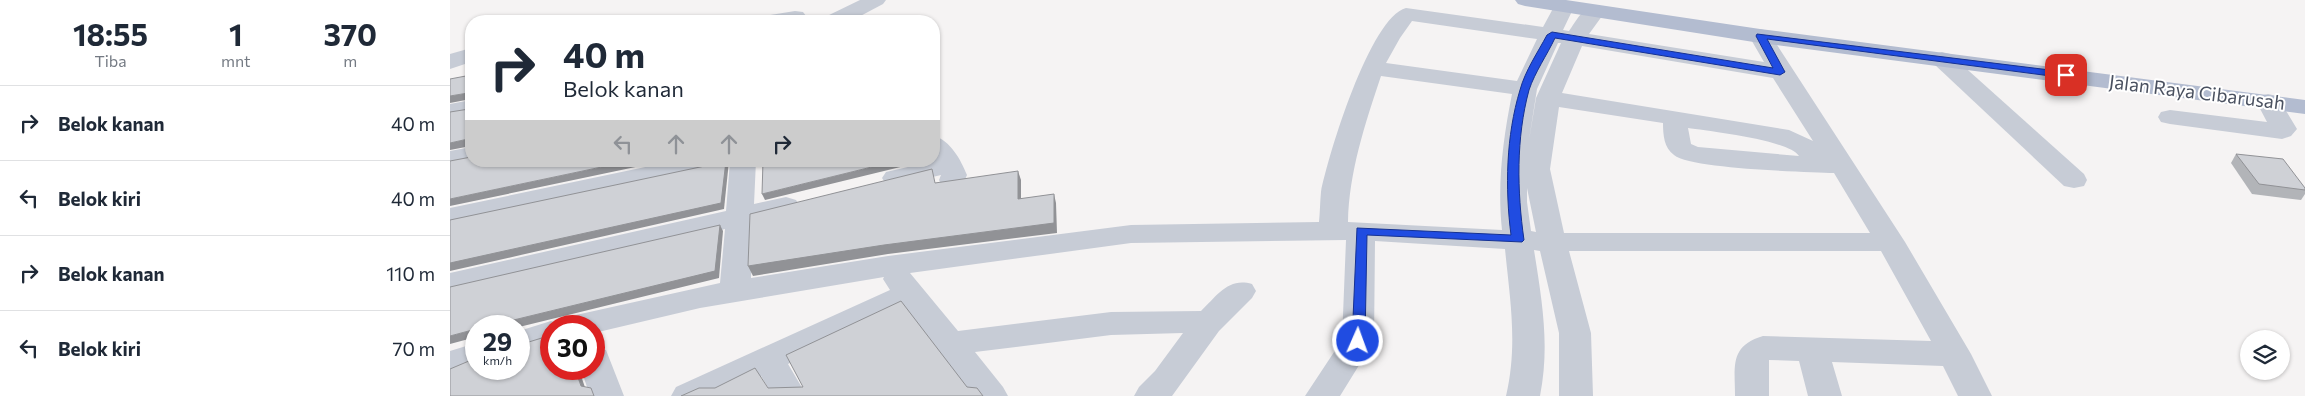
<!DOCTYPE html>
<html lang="id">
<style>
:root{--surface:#fff;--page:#f2f2f3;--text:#1f2937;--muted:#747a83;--line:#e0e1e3}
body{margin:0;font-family:Commissioner,sans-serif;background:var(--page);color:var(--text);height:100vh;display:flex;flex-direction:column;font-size:19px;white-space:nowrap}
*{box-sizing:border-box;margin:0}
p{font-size:16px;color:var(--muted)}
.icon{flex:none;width:28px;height:28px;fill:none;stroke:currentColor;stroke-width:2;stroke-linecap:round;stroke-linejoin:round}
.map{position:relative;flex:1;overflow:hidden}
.sheet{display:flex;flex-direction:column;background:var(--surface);width:450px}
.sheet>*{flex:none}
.banner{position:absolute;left:15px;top:15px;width:475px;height:152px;border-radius:20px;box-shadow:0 1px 4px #0004;background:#fff;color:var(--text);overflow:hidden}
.controls{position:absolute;left:1790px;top:330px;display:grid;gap:10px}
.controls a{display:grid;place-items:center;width:50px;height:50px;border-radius:50%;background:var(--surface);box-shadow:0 1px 4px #0004;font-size:25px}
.speed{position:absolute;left:15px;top:315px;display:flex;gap:10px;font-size:25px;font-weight:700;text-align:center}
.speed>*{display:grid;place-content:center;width:65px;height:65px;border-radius:50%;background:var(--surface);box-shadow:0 1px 4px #0004;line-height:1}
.speed small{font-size:12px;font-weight:400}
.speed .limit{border:8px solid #d22;background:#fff;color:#111}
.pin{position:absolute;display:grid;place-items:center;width:42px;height:42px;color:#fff;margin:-21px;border-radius:10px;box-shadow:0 2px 8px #0006}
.me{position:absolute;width:55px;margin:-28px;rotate:2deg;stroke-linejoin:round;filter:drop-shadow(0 0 4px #0008)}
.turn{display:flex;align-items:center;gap:18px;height:105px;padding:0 15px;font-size:22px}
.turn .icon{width:65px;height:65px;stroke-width:2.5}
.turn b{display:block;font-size:35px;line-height:42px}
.lanes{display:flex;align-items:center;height:48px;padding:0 15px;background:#0003;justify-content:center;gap:25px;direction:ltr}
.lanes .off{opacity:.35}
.eta{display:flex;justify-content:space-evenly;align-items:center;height:85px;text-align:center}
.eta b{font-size:30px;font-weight:700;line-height:35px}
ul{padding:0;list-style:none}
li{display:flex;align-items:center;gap:15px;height:75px;padding:0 15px;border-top:1px solid var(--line)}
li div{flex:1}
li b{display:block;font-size:19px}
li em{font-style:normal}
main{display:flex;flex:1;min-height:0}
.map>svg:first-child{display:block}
</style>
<main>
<section class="sheet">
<div class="eta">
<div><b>18:55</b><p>Tiba</p></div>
<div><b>1</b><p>mnt</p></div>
<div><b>370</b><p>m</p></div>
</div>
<ul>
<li><svg class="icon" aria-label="right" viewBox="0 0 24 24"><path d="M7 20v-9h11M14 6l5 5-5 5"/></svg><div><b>Belok kanan</b></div><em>40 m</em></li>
<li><svg class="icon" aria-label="left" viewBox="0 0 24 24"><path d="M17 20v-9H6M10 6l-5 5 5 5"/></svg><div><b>Belok kiri</b></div><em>40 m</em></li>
<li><svg class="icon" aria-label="right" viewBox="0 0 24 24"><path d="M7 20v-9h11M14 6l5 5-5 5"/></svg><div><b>Belok kanan</b></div><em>110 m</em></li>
<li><svg class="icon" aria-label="left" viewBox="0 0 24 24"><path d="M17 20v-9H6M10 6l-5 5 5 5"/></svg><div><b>Belok kiri</b></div><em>70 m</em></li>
</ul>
</section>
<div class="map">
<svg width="1855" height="396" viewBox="0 0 1855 396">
<rect width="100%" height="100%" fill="#f5f3f3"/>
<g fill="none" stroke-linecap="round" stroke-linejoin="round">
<g fill="#c7ccd6" fill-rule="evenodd">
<polygon points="410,0 436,0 433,4 401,21 374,21 377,16"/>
<path d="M 1113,1 L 1120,3 L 1124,7 L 1113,30 L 1119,31 C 1128,19 1134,3 1151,8 L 1155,12 L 1139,34 L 1314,62 L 1299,36 L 1302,31 L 1310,29 L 1318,31 L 1455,242 L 1521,354 L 1542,396 L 1508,396 L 1493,366 L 1382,362 L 1392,396 L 1358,396 L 1349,361 L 1319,360 L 1319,396 L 1285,396 C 1285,367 1279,346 1313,336 L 1481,341 L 1431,251 L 1119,251 L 1141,333 L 1143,396 L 1109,396 L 1109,333 L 1090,251 L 1084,250 C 1092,301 1100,345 1090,396 L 1056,396 C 1068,345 1060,300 1055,249 L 925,241 L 924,341 L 890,396 L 855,396 L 892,340 L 896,240 L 681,243 L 460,273 L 508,331 L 661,312 L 751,311 C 767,296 778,277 802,284 L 806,291 L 802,298 L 769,331 L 722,396 L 684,396 L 689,387 L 705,371 L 733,333 L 661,335 L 525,352 L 553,387 L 558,396 L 522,396 L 455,309 L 338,364 L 357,396 L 323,396 L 311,376 L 270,396 L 221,396 L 226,387 L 440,290 L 433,279 L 434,277 L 250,308 L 144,333 L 144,326 L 101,326 L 101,345 L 69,355 L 69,331 L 101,321 L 111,324 L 115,318 L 126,315 L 270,283 L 275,229 L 0,293 L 0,273 L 276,211 L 280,161 L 306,161 L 304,204 L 336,197 L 346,200 L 350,206 L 346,212 L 303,222 L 301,278 L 438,256 L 681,225 L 869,222 C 870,212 870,202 871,192 C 878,156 920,17 956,8 L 1093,27 L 1106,3 ZM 962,21 L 1087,39 L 1067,81 L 936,63 L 950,38 ZM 1108,43 L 1111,43 L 1086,98 L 1079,140 L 1087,89 ZM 1132,46 L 1323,78 L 1363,141 L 1339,130 L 1112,93 ZM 931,76 L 1062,94 C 1053,139 1047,184 1052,230 L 898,222 C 899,172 915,124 931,76 ZM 1109,107 L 1213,123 C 1213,135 1214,148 1224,155 C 1241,169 1356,172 1384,173 L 1420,233 L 1114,233 L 1100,169 ZM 1238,128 C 1259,131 1339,140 1349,156 L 1248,147 L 1241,144 ZM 1077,188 L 1086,232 L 1081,231 L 1077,202 Z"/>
<polygon points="345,11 353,12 360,21 311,21 314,16"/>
<polygon points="21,48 21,62 0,69 0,54"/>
<polygon points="1492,52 1500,54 1634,174 1637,180 1634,186 1624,188 1614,186 1484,64 1481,59 1484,54"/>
<polygon points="1818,94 1827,96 1847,129 1841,136 1832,139 1720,124 1711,122 1708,117 1711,112 1720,110 1817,122 1806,101 1809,96"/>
<polygon points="21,100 21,114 0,118 0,104"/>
<path d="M 484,136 C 500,140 511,160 517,175 L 512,186 L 502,188 L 492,186 L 489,180 L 491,175 L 445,186 L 436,184 L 432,178 L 436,172 L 484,161 Z"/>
<polygon points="21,147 21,161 27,161 0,167 0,151"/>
<polygon points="224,161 276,161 272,167 263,169 0,226 0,208"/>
<polygon points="26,343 26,367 0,375 0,351"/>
<polygon points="144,347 156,350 174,396 140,396 131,369 144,369"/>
</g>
<polygon fill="#b3bcd0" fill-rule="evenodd" points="1065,0 1116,0 1310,29 1855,100 1855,114 1310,43 1075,6 1068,4"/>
</g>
<polygon fill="#b2b4b8" points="1786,154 1855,188 1855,194 1851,200 1802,194 1781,163"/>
<g fill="#919296">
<polygon points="18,93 21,99 0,103 0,96"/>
<polygon points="18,139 21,146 0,150 0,143"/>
<polygon points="180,161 214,161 0,206 0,199"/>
<polygon points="276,161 279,161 274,209 0,271 0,263"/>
<polygon points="446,161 475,161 315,200 312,194"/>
<polygon points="568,171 571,180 571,208 568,199"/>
<polygon points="604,194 606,203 607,233 438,254 303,276 298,266"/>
<polygon points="270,225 273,231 269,278 69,327 39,326"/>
<polygon points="26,329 26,337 0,344 0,336"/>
<polygon points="125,369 130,369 129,370 138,396 131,386"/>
</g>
<g fill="#cfd1d6" stroke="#919296">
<polygon points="337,19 337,21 322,21"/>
<polygon points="21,75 21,153 19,153 18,139 0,143 0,112 19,109 18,93 0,96 0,79"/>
<polygon points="1786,154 1833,159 1855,188 1855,190 1809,184"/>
<polygon points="21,157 21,161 180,161 0,199 0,161"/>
<polygon points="270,161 276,161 271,203 0,263 0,220 269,163"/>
<polygon points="313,161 446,161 312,194"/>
<polygon points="482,169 485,183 568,171 568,199 604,194 604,223 434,245 298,266 300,214"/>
<polygon points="270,225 265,271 39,326 26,326 26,329 0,336 0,287"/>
<polygon points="451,301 517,387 527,388 533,396 231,396 249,388 265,388 305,368 318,388 353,387 336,355"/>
<polygon points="115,321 117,326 104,326"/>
<polygon points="101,327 101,369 125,369 131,386 141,388 144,396 0,396 0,369 26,358 26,369 69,369 69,345 95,337 96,329"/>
</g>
<path fill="#204ce1" stroke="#153192" d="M 1102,32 L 1323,68 L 1306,36 L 1307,34 L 1616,72 L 1621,75 L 1616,78 L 1317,39 L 1335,72 L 1330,75 L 1105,38 C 1097,55 1085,72 1079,90 C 1066,138 1067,191 1074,240 L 1072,242 L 917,235 L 915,341 L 913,344 L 904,344 L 902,341 L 907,228 L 1061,235 C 1055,188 1056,136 1070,90 C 1075,71 1088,52 1097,35 Z"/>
<g text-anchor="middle" stroke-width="4" stroke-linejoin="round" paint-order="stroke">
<g font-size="19" fill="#4a5160" stroke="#fff">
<text transform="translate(1747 92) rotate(7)" y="7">Jalan Raya Cibarusah</text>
</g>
</g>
</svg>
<div class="controls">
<a><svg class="icon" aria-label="layers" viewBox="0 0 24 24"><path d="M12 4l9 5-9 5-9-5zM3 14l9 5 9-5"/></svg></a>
</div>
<div class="speed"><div>29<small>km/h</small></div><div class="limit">30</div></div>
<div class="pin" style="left:1616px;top:75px;background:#d93025"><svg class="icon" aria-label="arrive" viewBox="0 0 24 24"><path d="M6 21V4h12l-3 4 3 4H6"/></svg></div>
<svg class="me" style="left:908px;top:341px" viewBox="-20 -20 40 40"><circle r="17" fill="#204ce1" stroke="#fff" stroke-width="3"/><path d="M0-11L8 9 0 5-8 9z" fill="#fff"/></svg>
<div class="banner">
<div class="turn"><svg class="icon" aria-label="right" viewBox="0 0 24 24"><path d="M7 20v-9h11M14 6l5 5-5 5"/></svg><div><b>40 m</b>Belok kanan</div></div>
<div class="lanes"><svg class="icon off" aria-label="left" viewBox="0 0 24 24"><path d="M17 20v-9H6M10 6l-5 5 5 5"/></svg><svg class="icon off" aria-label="ahead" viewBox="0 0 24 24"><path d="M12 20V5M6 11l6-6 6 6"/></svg><svg class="icon off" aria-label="ahead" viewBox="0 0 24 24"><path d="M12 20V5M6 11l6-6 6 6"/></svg><svg class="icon" aria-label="right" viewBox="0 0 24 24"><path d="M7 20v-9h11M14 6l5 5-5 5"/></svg></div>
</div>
</div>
</main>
